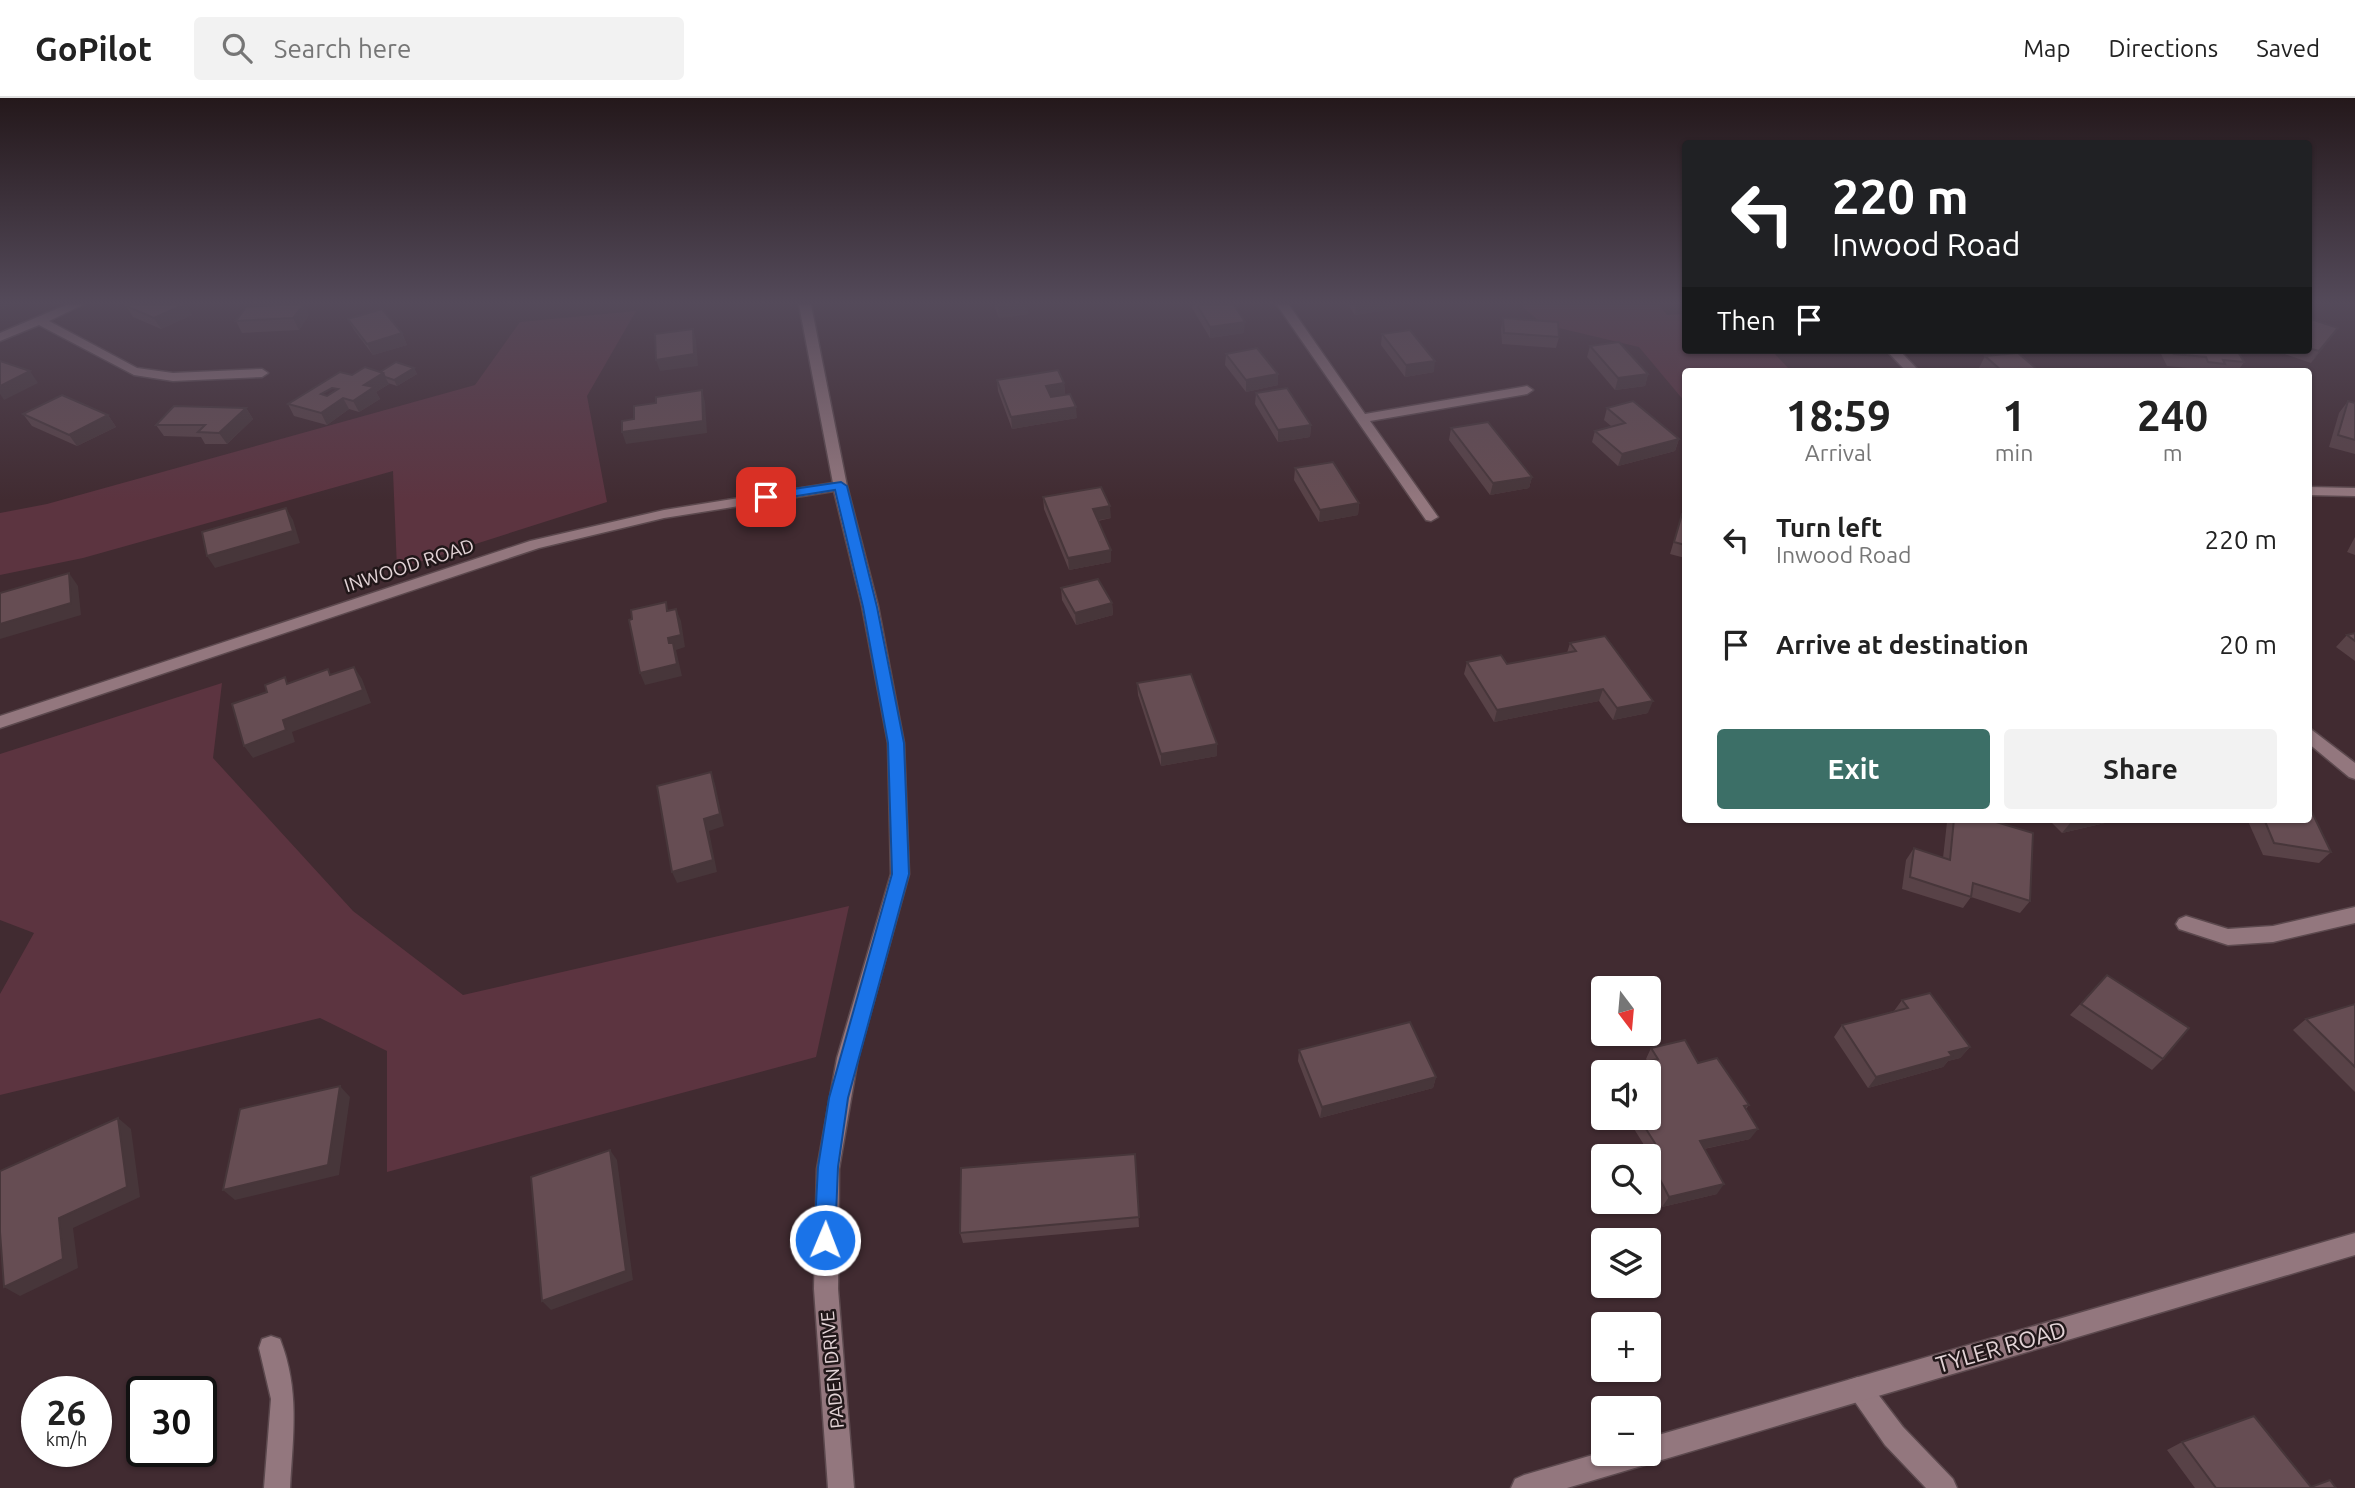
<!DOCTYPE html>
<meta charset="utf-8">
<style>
:root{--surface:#fff;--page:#f2f2f2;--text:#222;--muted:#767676;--line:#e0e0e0;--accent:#3c6f67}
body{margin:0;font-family:Ubuntu,sans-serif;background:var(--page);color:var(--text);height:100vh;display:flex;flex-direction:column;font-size:26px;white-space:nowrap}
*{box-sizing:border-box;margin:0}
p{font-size:23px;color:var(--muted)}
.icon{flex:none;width:38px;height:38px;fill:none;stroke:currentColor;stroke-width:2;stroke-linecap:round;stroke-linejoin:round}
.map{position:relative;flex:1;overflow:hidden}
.panel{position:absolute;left:1682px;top:270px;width:630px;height:455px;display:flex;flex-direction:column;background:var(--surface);border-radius:7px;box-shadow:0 2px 5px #0004}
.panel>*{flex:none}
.banner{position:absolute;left:1682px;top:42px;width:630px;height:214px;border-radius:7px;box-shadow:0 2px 5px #0004;background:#202124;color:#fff;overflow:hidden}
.needle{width:46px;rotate:164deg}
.tools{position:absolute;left:1591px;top:878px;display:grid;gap:14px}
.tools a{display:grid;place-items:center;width:70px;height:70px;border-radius:7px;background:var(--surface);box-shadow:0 2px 5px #0004;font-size:35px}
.speed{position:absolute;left:21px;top:1278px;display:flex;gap:14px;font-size:35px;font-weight:700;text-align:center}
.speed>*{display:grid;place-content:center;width:91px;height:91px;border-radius:50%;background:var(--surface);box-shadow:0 2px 5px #0004;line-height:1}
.speed small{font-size:18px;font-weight:400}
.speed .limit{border:4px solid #111;border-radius:10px;background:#fff;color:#111}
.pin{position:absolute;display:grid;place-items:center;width:60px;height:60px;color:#fff;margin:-30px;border-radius:14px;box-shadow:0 4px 10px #0006}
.me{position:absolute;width:77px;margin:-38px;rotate:1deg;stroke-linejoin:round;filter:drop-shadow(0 0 5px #0008)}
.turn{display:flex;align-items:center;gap:24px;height:147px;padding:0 35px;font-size:32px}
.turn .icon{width:91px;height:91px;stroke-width:2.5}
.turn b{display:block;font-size:49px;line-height:60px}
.then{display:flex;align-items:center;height:66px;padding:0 35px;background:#0003;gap:14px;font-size:26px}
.eta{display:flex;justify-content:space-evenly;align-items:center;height:119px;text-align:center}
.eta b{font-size:42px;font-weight:700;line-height:49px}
.action{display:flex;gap:14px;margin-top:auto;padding:14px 35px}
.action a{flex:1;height:80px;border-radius:7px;background:var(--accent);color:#fff;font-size:28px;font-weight:700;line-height:80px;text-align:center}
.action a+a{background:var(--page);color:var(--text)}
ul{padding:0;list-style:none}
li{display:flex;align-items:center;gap:21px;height:105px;padding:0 35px}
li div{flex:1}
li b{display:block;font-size:26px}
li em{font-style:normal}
header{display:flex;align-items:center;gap:42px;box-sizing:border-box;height:98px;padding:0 35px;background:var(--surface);border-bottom:2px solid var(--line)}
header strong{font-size:33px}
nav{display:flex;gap:38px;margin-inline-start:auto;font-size:24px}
.search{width:490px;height:63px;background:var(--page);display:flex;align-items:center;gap:18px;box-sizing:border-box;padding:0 24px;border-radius:7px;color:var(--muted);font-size:26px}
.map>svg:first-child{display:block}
</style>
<header>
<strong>GoPilot</strong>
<div class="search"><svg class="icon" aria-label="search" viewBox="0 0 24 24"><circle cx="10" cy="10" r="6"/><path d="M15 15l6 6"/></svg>Search here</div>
<nav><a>Map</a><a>Directions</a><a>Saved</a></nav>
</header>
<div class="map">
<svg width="2355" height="1390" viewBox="0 0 2355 1390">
<rect width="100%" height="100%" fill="#412b31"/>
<g fill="#5c3440">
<polygon points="1521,207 1659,207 1667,217 1685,216 1685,252 1771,252 1791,273 1685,273 1685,304 1639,249 1542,226"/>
<polygon points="636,213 587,298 607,404 397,471 393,373 83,460 0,477 0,415 47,406 475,287 520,224"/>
<polygon points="222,585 213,660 353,813 463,897 849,808 816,959 387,1074 387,953 320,920 0,997 0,896 34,835 0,822 0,656"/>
</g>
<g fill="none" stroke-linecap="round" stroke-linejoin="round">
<g stroke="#5c494e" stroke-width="3">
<g id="street">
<polygon points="66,207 82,207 49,223 137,270 173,275 262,271 268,275 262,279 173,283 134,277 39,227 0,243 0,235"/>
<polygon points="799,207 811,207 847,388 878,508 904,645 909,776 858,960 839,1071 838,1191 854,1390 828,1390 814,1191 817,1071 837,960 891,776 888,645 862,508 834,393 664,420 539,450 0,630 0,618 530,443 664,412 833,385"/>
<polygon points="1277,207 1289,207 1365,316 1527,288 1533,292 1527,296 1370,323 1438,419 1431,423 1426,422"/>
<polygon points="1886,252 1899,252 1919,273 1906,273"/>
<polygon points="2308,389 2355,390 2355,398 2308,397"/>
<polygon points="2308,629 2355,665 2355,681 2349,679 2308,645"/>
<polygon points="2355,809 2355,825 2273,844 2228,847 2179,831 2176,826 2179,821 2186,818 2228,831 2273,828"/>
<path d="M 271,1238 L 280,1241 C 300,1292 293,1337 290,1390 L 264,1390 L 271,1301 L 259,1250 L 262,1241 Z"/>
<polygon points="1858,1279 1867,1282 1903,1329 1953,1381 1957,1390 1926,1390 1885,1347 1846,1291 1849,1282"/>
</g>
</g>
<g stroke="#5c494e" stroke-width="3">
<polygon id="secondary" points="2355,1135 2355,1157 1567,1390 1511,1390 1515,1381 1524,1377 1603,1354 1603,1356 1648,1356 1648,1340"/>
</g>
<use href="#street" fill="#93777e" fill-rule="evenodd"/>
<use href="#secondary" fill="#93777e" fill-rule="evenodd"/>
</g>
<g fill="#584247" fill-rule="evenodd">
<polygon points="186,207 192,217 161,231 133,219 126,208"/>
<polygon points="994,207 1027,207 1028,216 999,220"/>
<polygon points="1192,207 1234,207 1244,235 1210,240 1192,210"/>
<polygon points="1348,207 1394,207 1393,211 1355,217"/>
<polygon points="309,217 299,232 242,235 236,223"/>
<polygon points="1503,220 1559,239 1556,250 1502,246 1501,231"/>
<polygon points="2308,220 2330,241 2311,265 2273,252 2308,252"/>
<polygon points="348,221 402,235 407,247 373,257 354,232"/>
<polygon points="1382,236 1434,274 1405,279 1381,247"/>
<polygon points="1590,248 1648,276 1645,288 1615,292 1587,259"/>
<polygon points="2159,252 2237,252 2244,264 2238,273 2200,273 2198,271 2167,268"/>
<polygon points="1226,256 1278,287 1246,294 1225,267"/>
<polygon points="1985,258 2039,273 1983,273 1979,270"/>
<path d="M 414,270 L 417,276 L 397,288 L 388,285 L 389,286 L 376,294 L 380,301 L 359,314 L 349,311 L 327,327 L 294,318 L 288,306 L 352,277 ZM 332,290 L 337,291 L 326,298 L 321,296 Z"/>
<polygon points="997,282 1064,285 1065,296 1077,320 1012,331 998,293"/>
<polygon points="1256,295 1311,327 1310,339 1278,344 1255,306"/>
<polygon points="2348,303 2355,305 2355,356 2329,349 2339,315"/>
<polygon points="246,310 253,321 227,346 205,346 201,339 164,338 156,327"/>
<polygon points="1607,310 1679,341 1675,353 1618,368 1592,344 1595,333 1611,328 1604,322"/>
<polygon points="23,316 108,317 116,329 77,348 32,328"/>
<polygon points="1451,330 1532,379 1529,390 1490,397 1449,342"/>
<polygon points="1295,370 1359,405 1358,417 1319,424 1294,382"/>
<polygon points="1043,399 1111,420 1098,423 1111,464 1069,472 1044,411"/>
<polygon points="1682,416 1685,416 1685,460 1670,456"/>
<polygon points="2355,439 2355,457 2347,454"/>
<polygon points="1061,490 1112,505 1113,517 1076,527 1062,502"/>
<polygon points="2355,535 2355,563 2336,549 2347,537"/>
<polygon points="1570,545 1648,615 1613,622 1599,603 1494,624 1464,576 1467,564 1507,566 1567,555"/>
<polygon points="1137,585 1217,658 1161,668 1138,597"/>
<polygon points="1949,721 1986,721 2030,803 2020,815 1971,799 1963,810 1902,791 1906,762 1914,750 1943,760 1947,724"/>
<polygon points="2048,721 2122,721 2062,735"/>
<polygon points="2247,721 2308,721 2331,754 2319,765 2263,757"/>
<polygon points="2107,877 2163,961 2152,972 2070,917"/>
<polygon points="1902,902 1970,949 1960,960 1948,963 1943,969 1868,990 1834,939 1842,927 1894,913"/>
<polygon points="2355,906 2355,994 2293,932 2306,921"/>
<polygon points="1651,950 1698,965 1749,1007 1746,1011 1750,1041 1704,1051 1717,1096 1662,1109 1648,1081 1648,1059 1645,1059 1647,1056 1649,1055 1631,1026 1633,1022 1632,1020 1648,1020 1648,975 1630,975 1631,972 1634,971 1636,966 1648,964 1646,961"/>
<polygon points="1299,952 1436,979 1433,990 1320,1020 1298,963"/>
<polygon points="1135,1056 1139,1129 963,1145 960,1135"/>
<polygon points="2182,1344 2311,1389 2336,1390 2195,1390 2167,1352"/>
</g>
<g fill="#47363a">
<polygon points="0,207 10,207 2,211"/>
<polygon points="183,207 186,207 192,217 161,231 154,220"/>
<polygon points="303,207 304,207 309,217 299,232 293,220"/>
<polygon points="1013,207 1027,207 1028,216 999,220 998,209"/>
<polygon points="1356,207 1394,207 1393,211 1355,217"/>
<polygon points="1245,224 1244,235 1210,240 1210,229"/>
<polygon points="2338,230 2330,241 2311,265 2319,253"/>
<polygon points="693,231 696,242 698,268 660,273 656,262"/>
<polygon points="402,235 407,247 373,257 367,246"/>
<polygon points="1435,263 1434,274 1405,279 1406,267"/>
<polygon points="414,270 417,276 397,288 394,282"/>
<polygon points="30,273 38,285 4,302 0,296 0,288"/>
<polygon points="383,275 389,286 376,294 380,301 359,314 353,303 364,287"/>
<polygon points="1278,276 1278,287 1246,294 1246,282"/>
<polygon points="1648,276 1645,288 1615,292 1618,280"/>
<polygon points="1064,285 1065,297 1047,300 1046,288"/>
<polygon points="702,292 705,304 707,335 626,346 622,334"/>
<polygon points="343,300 349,311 327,327 321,315"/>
<polygon points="1076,309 1077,320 1012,331 1011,319"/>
<polygon points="246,310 253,321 227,346 219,335"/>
<polygon points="108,317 116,329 77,348 69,337"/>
<polygon points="1311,327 1310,339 1278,344 1278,332"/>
<polygon points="1679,341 1675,353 1618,368 1622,356"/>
<polygon points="1532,379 1529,390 1490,397 1493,385"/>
<polygon points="1359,405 1358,417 1319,424 1320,412"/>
<polygon points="1110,408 1111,420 1093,423 1093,411"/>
<polygon points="286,410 293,422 300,445 215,470 207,458"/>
<polygon points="1111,452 1111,464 1069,472 1068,460"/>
<polygon points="69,475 78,488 81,517 0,541 0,526"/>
<polygon points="1112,505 1113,517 1076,527 1075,515"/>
<polygon points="676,511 681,523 685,549 676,552 682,578 645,587 640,575 668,540"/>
<polygon points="354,569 362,581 371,605 292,634 295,644 253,660 244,648 283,622"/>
<polygon points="1603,591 1599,603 1494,624 1497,612"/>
<polygon points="1653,603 1648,615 1613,622 1617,610"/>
<polygon points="1217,646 1217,658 1161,668 1161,656"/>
<polygon points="711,674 715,686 724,728 709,733 717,774 677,785 672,774 704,721"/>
<polygon points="2082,721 2122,721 2062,735 2071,724"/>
<polygon points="1970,949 1960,960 1948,963 1943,969 1868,990 1876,979 1949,954"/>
<polygon points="1436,979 1433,990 1320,1020 1322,1009"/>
<polygon points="340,988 350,999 339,1077 235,1102 223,1092"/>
<polygon points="118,1020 131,1031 140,1099 73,1130 78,1170 20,1198 4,1189 59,1120"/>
<polygon points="1758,1031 1750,1041 1693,1053 1700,1043"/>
<polygon points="610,1052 617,1062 633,1182 551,1212 542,1203"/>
<polygon points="1724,1086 1717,1096 1662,1109 1669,1099"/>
</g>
<g fill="#664d53" stroke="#47363a" stroke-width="2" fill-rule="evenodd">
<polygon points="127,207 183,207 154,220 126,208"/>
<polygon points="278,207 303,207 293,220 236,223 246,209"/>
<polygon points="997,207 1013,207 998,209"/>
<polygon points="1197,207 1234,207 1245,224 1210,229"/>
<polygon points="382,211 402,235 367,246 348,221"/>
<polygon points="1503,220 1558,224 1559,239 1504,235"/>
<polygon points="2308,220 2338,230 2319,253 2308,250"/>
<polygon points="693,231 694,256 656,262 655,236"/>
<polygon points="1410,232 1435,263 1406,267 1382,236"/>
<polygon points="1619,244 1648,276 1618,280 1590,248"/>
<polygon points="1257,250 1278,276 1246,282 1226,256"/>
<polygon points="2172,252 2237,252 2244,264 2223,262 2225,266 2208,264 2206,259 2174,256"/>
<polygon points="2018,255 2039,273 2002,273 1985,258"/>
<polygon points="0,263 30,273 0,288"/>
<polygon points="396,264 414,270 394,282 385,279 383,275 380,274"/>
<path d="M 365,269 L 383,275 L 364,287 L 374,289 L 353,303 L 343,300 L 321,315 L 288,306 L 340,274 L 352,277 ZM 332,290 L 338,291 L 327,298 L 321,296 Z"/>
<polygon points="1058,272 1064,285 1046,288 1051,299 1070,296 1076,309 1011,319 997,282"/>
<polygon points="1287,290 1311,327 1278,332 1256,295"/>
<polygon points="702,292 703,323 622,334 622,323 634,321 634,308 656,305 656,299"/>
<polygon points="62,297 108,317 69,337 23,316"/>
<polygon points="1633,303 1679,341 1622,356 1595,333 1625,325 1607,310"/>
<polygon points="2348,303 2355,305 2355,342 2338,337"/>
<polygon points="174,308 246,310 219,335 198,334 205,327 156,327"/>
<polygon points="1488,324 1532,379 1493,385 1451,330"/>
<polygon points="1333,364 1359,405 1320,412 1295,370"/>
<polygon points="1101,389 1110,408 1093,411 1111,452 1068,460 1043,399"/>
<polygon points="286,410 293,433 207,458 202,434"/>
<polygon points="1682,416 1685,416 1685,447 1674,444"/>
<polygon points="69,475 71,505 0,526 0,495"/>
<polygon points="1098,481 1112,505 1075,515 1061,490"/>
<polygon points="666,504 667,513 676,511 681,537 668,540 669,545 673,545 677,566 640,575 629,522 632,521 631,512"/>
<polygon points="2355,535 2355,543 2347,537"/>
<polygon points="1605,538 1653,603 1617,610 1603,591 1497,612 1467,564 1501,557 1507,566 1576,553 1570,545"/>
<polygon points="354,569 363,592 283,622 286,632 244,648 232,606 267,594 265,587 285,579 287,586 328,571 330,577"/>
<polygon points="1191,576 1217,646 1161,656 1137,585"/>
<polygon points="711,674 720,716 704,721 713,762 672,774 657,688"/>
<polygon points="2308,706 2331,754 2274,745 2264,721 2308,721"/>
<polygon points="1954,721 1986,721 2033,735 2030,803 1973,785 1971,799 1910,779 1914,750 1950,762"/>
<polygon points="2069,721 2082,721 2071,724"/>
<polygon points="2107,877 2189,930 2163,961 2081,906"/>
<polygon points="1930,895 1970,949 1949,954 1952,958 1876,979 1842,927 1908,910 1902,902"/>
<polygon points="2355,906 2355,969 2306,921"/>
<polygon points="1410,924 1436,979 1322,1009 1299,952"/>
<polygon points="1685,942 1698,965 1717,960 1749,1007 1744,1008 1758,1031 1700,1043 1724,1086 1669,1099 1647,1056 1660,1053 1639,1020 1648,1020 1648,975 1633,975 1631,972 1638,970 1636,966 1658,961 1651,950"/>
<polygon points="340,988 328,1067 223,1092 240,1011"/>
<polygon points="118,1020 127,1089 59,1120 63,1161 4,1189 0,1134 0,1073"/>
<polygon points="610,1052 626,1173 542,1203 531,1079"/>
<polygon points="1135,1056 1139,1119 960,1135 961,1070"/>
<polygon points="2254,1318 2311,1389 2330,1382 2336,1390 2216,1390 2182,1344"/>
</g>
<linearGradient id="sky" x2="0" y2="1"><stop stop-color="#24181b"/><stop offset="0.51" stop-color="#544a5a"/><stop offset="1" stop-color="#544a5a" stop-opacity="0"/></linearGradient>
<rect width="2355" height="402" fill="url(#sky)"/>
<polygon fill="#1a73e8" stroke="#114b97" stroke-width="2" points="841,384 847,388 877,509 904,645 909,776 848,1000 838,1069 835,1142 832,1149 825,1152 817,1149 814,1142 818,1069 829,1000 892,776 888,645 863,509 835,392 766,403 760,399 766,395"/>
<g text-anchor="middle" stroke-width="5" stroke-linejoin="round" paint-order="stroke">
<g font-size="19" fill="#e3d4d7" stroke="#211719">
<text transform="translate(409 467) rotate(-18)" y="7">INWOOD ROAD</text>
<text transform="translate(832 1272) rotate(-95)" y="7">PADEN DRIVE</text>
</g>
<g font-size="23" fill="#e3d4d7" stroke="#211719">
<text transform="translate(2001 1249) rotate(-16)" y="8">TYLER ROAD</text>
</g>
</g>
</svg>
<div class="tools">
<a><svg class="needle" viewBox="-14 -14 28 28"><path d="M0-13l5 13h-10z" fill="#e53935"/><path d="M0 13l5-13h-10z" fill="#767676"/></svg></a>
<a><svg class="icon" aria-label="sound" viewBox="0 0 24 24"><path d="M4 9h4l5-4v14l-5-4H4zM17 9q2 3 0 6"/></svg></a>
<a><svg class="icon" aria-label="search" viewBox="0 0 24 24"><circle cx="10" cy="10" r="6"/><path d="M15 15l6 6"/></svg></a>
<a><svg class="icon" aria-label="layers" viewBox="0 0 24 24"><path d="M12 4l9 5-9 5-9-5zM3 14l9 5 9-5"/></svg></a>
<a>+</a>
<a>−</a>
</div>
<div class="speed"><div>26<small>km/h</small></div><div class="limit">30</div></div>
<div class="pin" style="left:766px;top:399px;background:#d93025"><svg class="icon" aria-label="arrive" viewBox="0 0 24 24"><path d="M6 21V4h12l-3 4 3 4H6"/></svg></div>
<svg class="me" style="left:825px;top:1142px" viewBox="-20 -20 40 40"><circle r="17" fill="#1a73e8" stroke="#fff" stroke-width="3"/><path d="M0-11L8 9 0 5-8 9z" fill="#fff"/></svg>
<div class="banner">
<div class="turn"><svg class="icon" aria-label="left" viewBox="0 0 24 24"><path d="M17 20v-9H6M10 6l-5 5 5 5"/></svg><div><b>220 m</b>Inwood Road</div></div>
<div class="then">Then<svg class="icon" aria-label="arrive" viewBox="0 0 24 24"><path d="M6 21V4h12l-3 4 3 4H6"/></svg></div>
</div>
<section class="panel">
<div class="eta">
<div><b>18:59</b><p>Arrival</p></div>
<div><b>1</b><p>min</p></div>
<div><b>240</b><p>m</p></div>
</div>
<ul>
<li><svg class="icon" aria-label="left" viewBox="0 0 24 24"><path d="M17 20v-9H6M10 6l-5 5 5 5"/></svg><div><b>Turn left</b><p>Inwood Road</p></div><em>220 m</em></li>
<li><svg class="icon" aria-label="arrive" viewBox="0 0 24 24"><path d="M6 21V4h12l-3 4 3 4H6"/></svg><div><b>Arrive at destination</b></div><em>20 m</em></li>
</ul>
<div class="action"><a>Exit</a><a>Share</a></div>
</section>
</div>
